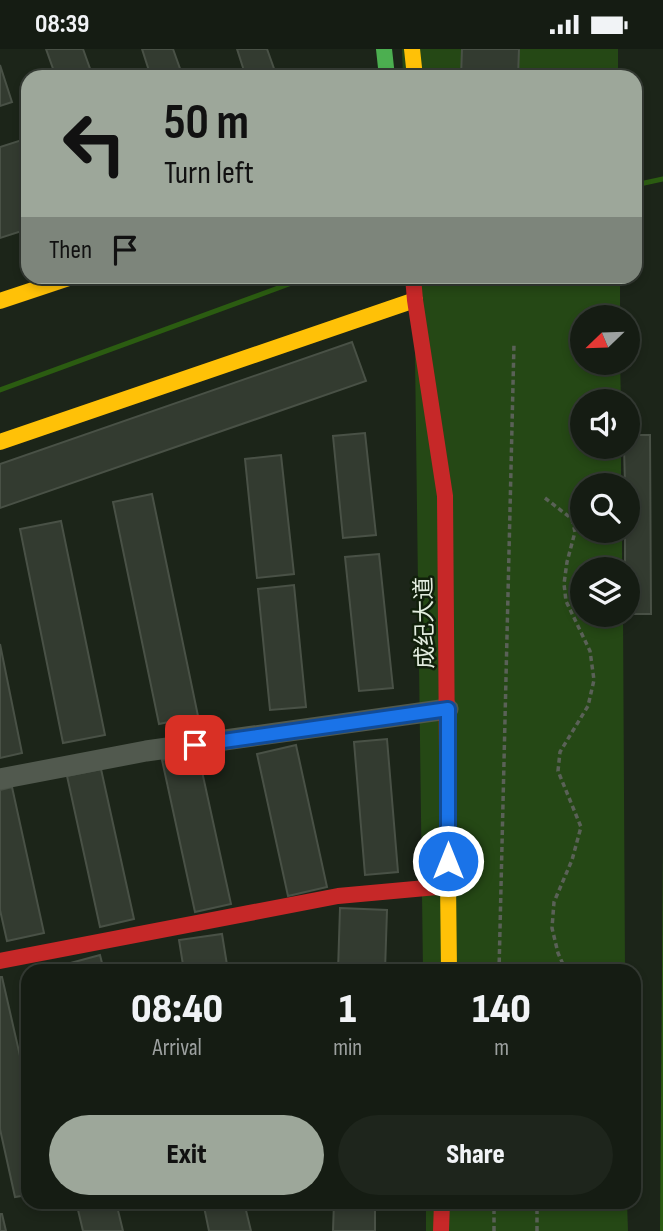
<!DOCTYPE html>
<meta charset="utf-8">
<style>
:root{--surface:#151c13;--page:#1e251c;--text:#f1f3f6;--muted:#9da1a0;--line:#343a33;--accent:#9da79a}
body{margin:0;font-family:"Sofia Sans Condensed","Noto Sans SC",sans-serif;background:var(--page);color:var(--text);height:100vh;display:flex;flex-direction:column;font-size:26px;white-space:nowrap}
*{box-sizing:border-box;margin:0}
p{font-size:23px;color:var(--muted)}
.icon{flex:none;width:38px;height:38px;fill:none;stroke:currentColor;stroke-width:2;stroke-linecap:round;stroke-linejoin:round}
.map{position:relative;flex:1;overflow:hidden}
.drawer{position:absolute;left:21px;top:915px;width:620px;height:245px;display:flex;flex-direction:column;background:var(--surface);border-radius:21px;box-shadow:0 4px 10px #0003,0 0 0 2px var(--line)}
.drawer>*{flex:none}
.banner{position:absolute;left:21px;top:21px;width:621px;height:214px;border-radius:21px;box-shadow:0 4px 10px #0003,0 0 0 2px var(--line);background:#9da79a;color:#111;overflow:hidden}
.needle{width:46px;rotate:247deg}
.controls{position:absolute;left:570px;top:256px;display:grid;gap:14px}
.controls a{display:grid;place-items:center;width:70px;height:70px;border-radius:50%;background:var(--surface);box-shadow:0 4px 10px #0003,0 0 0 2px var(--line);font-size:35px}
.pin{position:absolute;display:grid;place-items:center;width:60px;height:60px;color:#fff;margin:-30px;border-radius:14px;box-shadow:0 4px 10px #0006}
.me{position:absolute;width:77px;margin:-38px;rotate:0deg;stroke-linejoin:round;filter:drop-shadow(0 0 5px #0008)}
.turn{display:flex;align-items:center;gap:24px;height:147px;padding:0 28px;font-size:32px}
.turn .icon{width:91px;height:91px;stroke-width:2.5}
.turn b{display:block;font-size:49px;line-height:60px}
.then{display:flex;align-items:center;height:66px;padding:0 28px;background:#0003;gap:14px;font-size:26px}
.eta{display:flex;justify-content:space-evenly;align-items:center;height:119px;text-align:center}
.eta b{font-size:42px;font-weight:800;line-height:49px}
.cta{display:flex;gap:14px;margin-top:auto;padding:14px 28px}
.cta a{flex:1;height:80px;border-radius:42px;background:var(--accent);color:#111;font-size:28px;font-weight:800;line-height:80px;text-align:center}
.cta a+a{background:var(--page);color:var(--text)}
.status{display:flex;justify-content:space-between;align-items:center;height:49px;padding:0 35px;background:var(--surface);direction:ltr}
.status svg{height:19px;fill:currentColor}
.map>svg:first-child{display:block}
</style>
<div class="status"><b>08:39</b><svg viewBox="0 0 49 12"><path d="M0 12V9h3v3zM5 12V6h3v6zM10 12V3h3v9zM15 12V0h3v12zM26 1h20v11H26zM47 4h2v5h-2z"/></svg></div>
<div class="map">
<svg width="663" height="1182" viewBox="0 0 663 1182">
<rect width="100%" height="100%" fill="#1c2519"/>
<g fill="#254815">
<polygon points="402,0 618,0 618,28 403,28"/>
<polygon points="414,228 620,228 620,268 583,268 583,313 620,313 621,352 583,352 583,397 621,397 621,436 583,436 583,481 622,481 622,520 583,520 583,565 623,565 625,922 423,922"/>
<polygon points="426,1153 627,1153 628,1182 426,1182"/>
</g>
<polygon fill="#2b5c11" points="663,794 663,1182 660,1182"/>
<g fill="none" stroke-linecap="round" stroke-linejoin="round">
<g stroke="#2b5c11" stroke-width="5">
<polyline points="635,136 663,130"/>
<polyline points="0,341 308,228"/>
</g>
</g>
<g fill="#333b30" stroke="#495146" stroke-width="2">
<polygon points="46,0 83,0 93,28 56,28"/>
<polygon points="142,0 173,0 183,28 151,28"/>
<polygon points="237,0 267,0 277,28 246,28"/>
<polygon points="462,0 519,0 518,28 461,28"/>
<polygon points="0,16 12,53 0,57"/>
<polygon points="28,89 28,180 0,189 0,98"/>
<polygon points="352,293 366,332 0,459 0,415"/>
<polygon points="365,384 376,486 343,489 333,387"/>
<polygon points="628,386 650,386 651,565 628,565 628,520 625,520 625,481 628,481 628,436 625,436 624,397 628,397"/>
<polygon points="281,406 294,525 257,529 245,410"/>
<polygon points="152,445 198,667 159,675 113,453"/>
<polygon points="61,472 105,686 63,694 20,480"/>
<polygon points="379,505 393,639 359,642 345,508"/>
<polygon points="294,536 306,658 270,661 258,540"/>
<polygon points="0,595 22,704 0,709"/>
<polygon points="387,690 398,823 365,826 354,693"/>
<polygon points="296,696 327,838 288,847 257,705"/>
<polygon points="198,704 231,855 195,863 162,711"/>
<polygon points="101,720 134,870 100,878 67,727"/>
<polygon points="12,738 44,884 7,892 0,861 0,741"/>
<polygon points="340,859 387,861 385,922 338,922"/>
<polygon points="222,885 228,922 184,922 179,891"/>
<polygon points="100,906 104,922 64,922 63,916"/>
<polygon points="0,928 2,928 28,1042 28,1146 15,1148 0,1080"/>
<polygon points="112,1153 116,1153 123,1182 83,1182 78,1161"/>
<polygon points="203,1153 244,1153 251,1182 209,1182"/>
<polygon points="334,1153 375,1153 375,1182 333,1182"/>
<polygon points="0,1165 2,1165 6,1182 0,1182"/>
</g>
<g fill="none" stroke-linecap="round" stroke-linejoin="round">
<g stroke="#5a6157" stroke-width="3.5" stroke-dasharray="5 3.5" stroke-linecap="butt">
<polyline points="545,449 572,470 575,483 567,513 564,535 566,552 590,602 594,631 588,657 560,703 558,722 581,778 572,811 554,853 552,879 558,904 566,922"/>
<polyline points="499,922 514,294"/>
<polyline points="494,1182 494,1153"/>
<polyline points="537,1182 537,1153"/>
</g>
<polyline stroke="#51594e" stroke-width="21" points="0,730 146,702 448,660"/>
<polyline stroke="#4caf50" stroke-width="16" points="384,0 387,28"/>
<g stroke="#ffc107" stroke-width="16">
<polyline points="412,0 415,28"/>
<polyline points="0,252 72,228"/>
<polyline points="0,393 415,251"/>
<polyline points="448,832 449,922"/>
</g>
<g stroke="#c62828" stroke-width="16">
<polyline points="413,228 415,251 445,447 448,832"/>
<polyline points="0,912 338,847 448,837"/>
<polyline points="441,1182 442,1153"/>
</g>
</g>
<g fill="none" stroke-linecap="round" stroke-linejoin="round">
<g stroke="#114b97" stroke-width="18">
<polyline id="route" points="195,696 448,660 448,812"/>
</g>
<use href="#route" stroke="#1a73e8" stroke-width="12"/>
</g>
<g text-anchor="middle" stroke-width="5" stroke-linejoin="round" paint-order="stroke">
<g font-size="23" fill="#e3eddf" stroke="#11200b">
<text transform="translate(424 574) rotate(-91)" y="8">成纪大道</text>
</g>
</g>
</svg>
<div class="controls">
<a><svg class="needle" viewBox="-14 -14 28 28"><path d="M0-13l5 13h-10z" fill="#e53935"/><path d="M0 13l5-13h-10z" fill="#9da1a0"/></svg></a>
<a><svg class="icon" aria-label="sound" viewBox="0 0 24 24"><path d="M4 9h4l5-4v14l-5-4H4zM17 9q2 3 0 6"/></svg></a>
<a><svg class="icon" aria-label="search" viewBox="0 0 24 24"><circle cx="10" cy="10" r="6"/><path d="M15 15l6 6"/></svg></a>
<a><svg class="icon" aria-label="layers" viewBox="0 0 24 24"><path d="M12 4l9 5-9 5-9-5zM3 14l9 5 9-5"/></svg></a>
</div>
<div class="pin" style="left:195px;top:696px;background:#d93025"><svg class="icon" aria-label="arrive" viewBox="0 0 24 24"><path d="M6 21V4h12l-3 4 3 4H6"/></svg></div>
<svg class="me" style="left:448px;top:812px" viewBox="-20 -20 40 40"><circle r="17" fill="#1a73e8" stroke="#fff" stroke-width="3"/><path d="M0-11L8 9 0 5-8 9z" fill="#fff"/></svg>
<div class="banner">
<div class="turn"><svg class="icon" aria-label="left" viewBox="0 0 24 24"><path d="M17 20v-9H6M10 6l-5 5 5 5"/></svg><div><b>50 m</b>Turn left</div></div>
<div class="then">Then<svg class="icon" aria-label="arrive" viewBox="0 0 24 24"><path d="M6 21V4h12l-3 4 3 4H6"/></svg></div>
</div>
<section class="drawer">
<div class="eta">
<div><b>08:40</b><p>Arrival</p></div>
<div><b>1</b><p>min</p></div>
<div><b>140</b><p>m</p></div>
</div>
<div class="cta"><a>Exit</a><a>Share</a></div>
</section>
</div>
